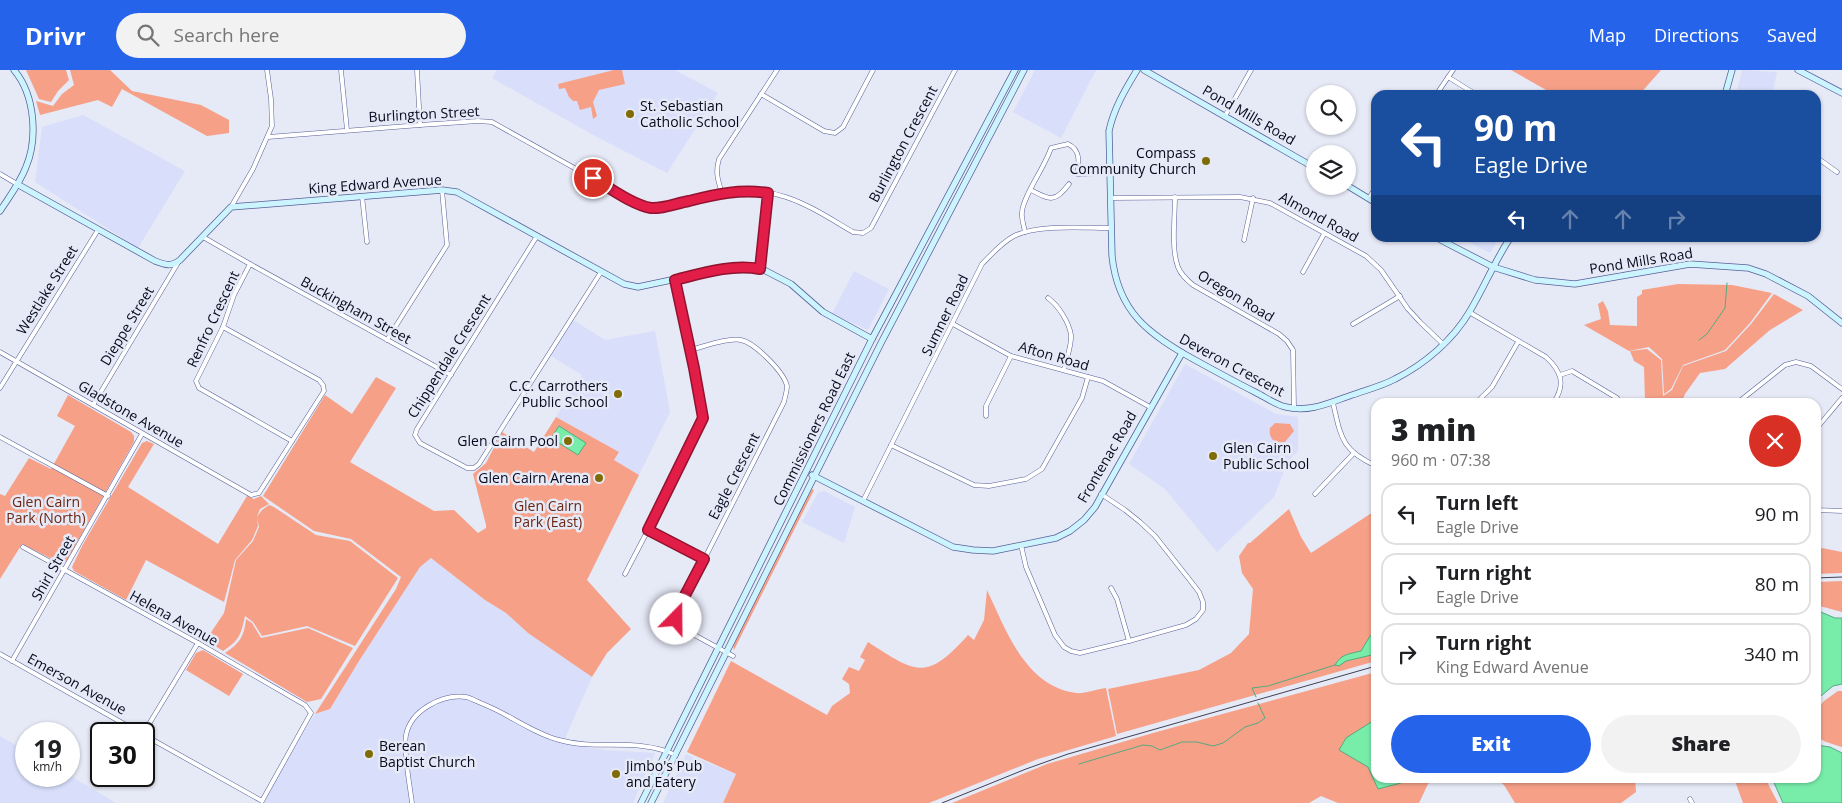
<!DOCTYPE html>
<meta charset="utf-8">
<style>
:root{--surface:#fff;--page:#f2f2f2;--text:#202124;--muted:#757577;--line:#e0e0e0;--accent:#2563eb}
body{margin:0;font-family:"Open Sans",sans-serif;background:var(--page);color:var(--text);height:100vh;display:flex;flex-direction:column;font-size:19px;white-space:nowrap}
*{box-sizing:border-box;margin:0}
p{font-size:16px;color:var(--muted)}
.icon{flex:none;width:28px;height:28px;fill:none;stroke:currentColor;stroke-width:2;stroke-linecap:round;stroke-linejoin:round}
.map{position:relative;flex:1;overflow:hidden}
.sheet{position:absolute;left:1371px;top:328px;width:450px;height:385px;display:flex;flex-direction:column;background:var(--surface);border-radius:15px;box-shadow:0 1px 4px #0004}
.sheet>*{flex:none}
.top-card{position:absolute;left:1371px;top:20px;width:450px;height:152px;border-radius:15px;box-shadow:0 1px 4px #0004;background:#1a4fa0;color:#fff;overflow:hidden}
.controls{position:absolute;left:1306px;top:15px;display:grid;gap:10px}
.controls a{display:grid;place-items:center;width:50px;height:50px;border-radius:50%;background:var(--surface);box-shadow:0 1px 4px #0004;font-size:25px}
.speed{position:absolute;left:15px;top:652px;display:flex;gap:10px;font-size:25px;font-weight:700;text-align:center}
.speed>*{display:grid;place-content:center;width:65px;height:65px;border-radius:50%;background:var(--surface);box-shadow:0 1px 4px #0004;line-height:1}
.speed small{font-size:12px;font-weight:400}
.speed .limit{border:2px solid #111;border-radius:8px;background:#fff;color:#111}
.pin{position:absolute;display:grid;place-items:center;width:42px;height:42px;color:#fff;margin:-21px;border:2px solid #fff;border-radius:50%;box-shadow:0 1px 5px #0007}
.me{position:absolute;width:55px;margin:-28px;rotate:22deg;stroke-linejoin:round;filter:drop-shadow(0 0 4px #0008)}
.turn{display:flex;align-items:center;gap:18px;height:105px;padding:0 20px;font-size:22px}
.turn .icon{width:65px;height:65px;stroke-width:2.5}
.turn b{display:block;font-size:35px;line-height:42px}
.lanes{display:flex;align-items:center;height:48px;padding:0 20px;background:#0003;justify-content:center;gap:25px;direction:ltr}
.lanes .off{opacity:.35}
.round{display:grid;place-items:center;flex:none;width:52px;height:52px;border-radius:26px;background:var(--page)}
.summary{display:flex;align-items:center;justify-content:space-between;height:85px;padding:0 20px}
h1{font-size:30px;font-weight:800;line-height:38px}
.action{display:flex;gap:10px;margin-top:auto;padding:10px 20px}
.action a{flex:1;height:58px;border-radius:30px;background:var(--accent);color:#fff;font-size:20px;font-weight:800;line-height:58px;text-align:center}
.action a+a{background:var(--page);color:var(--text)}
ul{padding:0;list-style:none}
li{display:flex;align-items:center;gap:15px;height:62px;margin:0 10px 8px;padding:0 10px;border:2px solid var(--line);border-radius:15px}
li div{flex:1}
li b{display:block;font-size:19px}
li em{font-style:normal}
header{display:flex;align-items:center;gap:30px;box-sizing:border-box;height:70px;padding:0 25px;background:var(--accent);color:#fff}
header strong{font-size:24px}
nav{display:flex;gap:28px;margin-inline-start:auto;font-size:18px}
.search{width:350px;height:45px;background:var(--page);display:flex;align-items:center;gap:12px;box-sizing:border-box;padding:0 18px;border-radius:28px;color:var(--muted);font-size:19px}
.map>svg:first-child{display:block}
</style>
<header>
<strong>Drivr</strong>
<div class="search"><svg class="icon" aria-label="search" viewBox="0 0 24 24"><circle cx="10" cy="10" r="6"/><path d="M15 15l6 6"/></svg>Search here</div>
<nav><a>Map</a><a>Directions</a><a>Saved</a></nav>
</header>
<div class="map">
<svg width="1842" height="733" viewBox="0 0 1842 733">
<rect width="100%" height="100%" fill="#e6e9f6"/>
<g fill="#d9dffb">
<polygon points="497,0 675,0 718,23 667,103 595,66 492,8"/>
<polygon points="1035,0 1096,0 1061,68 1013,42"/>
<polygon points="1742,0 1777,2 1772,25 1736,25"/>
<polygon points="83,45 185,101 138,178 35,112 42,57"/>
<polygon points="1461,168 1499,168 1490,183"/>
<polygon points="854,201 889,219 868,260 832,244"/>
<polygon points="573,250 605,270 655,261 670,342 639,405 614,390 619,382 556,347 582,305 551,286"/>
<polygon points="1185,294 1276,344 1298,347 1298,381 1288,391 1274,427 1217,482 1165,419 1129,394"/>
<polygon points="824,421 855,437 844,473 802,452 818,423"/>
<polygon points="431,488 485,530 506,543 528,563 592,607 563,673 605,680 655,683 633,733 261,733 315,644 330,639 359,591 420,497"/>
<polygon points="0,666 26,681 26,706 69,705 116,733 0,733"/>
<polygon points="686,684 736,704 723,733 663,733"/>
</g>
<g fill="#f6a088">
<polygon points="26,0 66,0 69,10 58,21 51,32 39,29"/>
<polygon points="70,0 110,0 132,21 201,35 229,50 229,63 207,66 122,19 112,37 98,30 40,45 36,31 53,36 62,24 74,15"/>
<polygon points="614,0 622,0 625,14 599,20 593,32 597,46 593,49 591,37 580,40 577,31 573,31 569,27 565,18 559,19 558,14"/>
<polygon points="1511,0 1661,0 1639,25 1555,25"/>
<polygon points="1678,214 1732,215 1772,223 1750,253 1725,280 1683,295 1671,319 1664,324 1662,289 1649,277 1629,281 1584,255 1601,249 1598,234 1603,231 1608,241 1610,255 1637,256 1637,227 1642,224 1642,220"/>
<polygon points="1774,224 1803,240 1770,260 1725,299 1700,303 1685,324 1682,332 1645,332 1644,297 1634,291 1630,281 1647,279 1661,290 1663,326 1672,320 1683,296 1726,281 1751,254"/>
<polygon points="376,307 396,318 350,392 434,441 454,440 478,463 486,458 486,455 473,404 486,393 502,362 534,382 556,347 619,382 614,390 639,405 587,510 631,559 607,583 592,607 528,563 506,543 485,530 431,488 420,497 359,591 330,639 315,644 396,519 401,507 351,469 314,461 263,426 325,325 352,344"/>
<polygon points="68,325 131,362 134,366 134,372 66,492 60,493 22,474 0,509 0,424 5,426 29,388 51,399 75,356 57,346"/>
<path d="M 1275,353 L 1290,354 L 1294,361 L 1285,372 C 1275,374 1268,369 1270,358 Z"/>
<path d="M 147,371 L 154,374 L 128,417 L 218,474 L 247,426 L 254,429 L 261,426 L 269,434 L 260,439 L 257,447 L 262,440 L 269,435 L 274,437 L 316,465 L 350,471 L 398,508 L 355,576 L 307,556 L 262,566 L 253,552 L 245,546 C 241,564 240,570 223,581 L 206,570 L 224,543 L 236,490 L 253,471 L 259,457 L 257,447 L 258,456 L 252,470 L 235,490 L 224,532 L 146,490 L 126,530 L 74,501 L 72,497 L 82,476 L 142,373 Z"/>
<polygon points="812,419 814,420 734,580 733,576 777,485"/>
<polygon points="1289,439 1301,467 1311,483 1376,440 1376,591 1117,664 1108,619 1199,600 1231,583 1249,564 1253,519 1242,503 1239,486 1248,473 1250,473"/>
<polygon points="1822,478 1842,482 1842,503 1816,504 1816,483"/>
<polygon points="1842,511 1842,542 1816,535 1816,512"/>
<path d="M 987,520 C 1006,560 1025,616 1076,623 C 1084,624 1097,619 1106,618 L 1116,666 L 1038,689 L 929,733 L 723,733 L 736,704 L 687,682 L 731,591 L 827,645 L 832,636 L 850,623 L 849,614 L 842,609 L 849,597 L 859,601 L 865,590 L 860,587 L 868,572 C 917,604 927,611 968,565 L 974,570 L 984,550 Z"/>
<path d="M 246,549 L 252,553 L 261,568 L 308,558 L 353,578 L 321,629 L 307,632 L 225,583 C 240,573 244,567 246,549 Z"/>
<polygon points="203,580 243,604 229,626 186,600 196,583"/>
<polygon points="1376,602 1376,708 1437,708 1428,714 1419,733 1338,733 1321,726 1309,733 952,733 1047,694 1153,663"/>
<path d="M 1838,621 L 1842,621 L 1842,677 C 1813,668 1816,670 1816,640 L 1824,631 Z"/>
<polygon points="1495,708 1635,708 1636,722 1621,733 1515,733 1504,715"/>
<polygon points="1734,708 1765,708 1778,733 1743,733"/>
</g>
<g fill="#78edaa" stroke="#56a980">
<polygon points="559,356 586,373 578,385 551,368"/>
<polygon points="1816,540 1835,548 1842,548 1842,614 1833,616 1816,630"/>
<path d="M 1376,561 L 1376,584 L 1346,591 L 1339,596 L 1335,595 C 1341,584 1349,584 1361,581 L 1370,566 Z"/>
<polygon points="1376,649 1376,708 1403,708 1401,713 1378,719 1368,697 1339,680 1346,668"/>
<polygon points="1816,675 1830,677 1842,683 1842,733 1783,733 1772,708 1816,708"/>
</g>
<g fill="none" stroke-linecap="round" stroke-linejoin="round">
<g stroke="#56a980" stroke-width="1">
<polyline points="1699,270 1707,264 1725,238 1727,213"/>
<polyline points="1256,627 1252,618 1268,616 1335,595"/>
<polyline points="1079,694 1143,675 1152,676 1160,680 1182,672 1197,672 1213,676 1223,673 1245,657 1258,653 1265,648 1258,633"/>
</g>
<g stroke="#586098" stroke-width="5">
<g id="street">
<polyline points="341,0 347,60"/>
<polyline points="417,0 420,55"/>
<polyline points="1448,7 1477,25"/>
<polyline points="761,24 824,61 835,63 843,57 873,0"/>
<polyline points="1436,25 1453,0"/>
<polyline points="1225,46 1251,0"/>
<path d="M 268,67 L 420,55 L 478,51 L 492,52 L 637,133 C 641,134 646,137 651,138 C 666,140 704,126 722,123 C 779,114 807,135 853,162 L 863,163 L 871,158 L 955,0"/>
<polyline points="1816,87 1837,102"/>
<polyline points="0,104 17,114"/>
<path d="M 1031,120 C 1050,130 1055,133 1069,114"/>
<path d="M 722,123 C 718,111 715,102 719,89 L 777,0"/>
<polyline points="362,126 367,172"/>
<path d="M 1175,127 C 1175,147 1171,179 1178,197 C 1181,205 1187,210 1193,215 L 1279,264 L 1287,271 L 1293,280 L 1294,338"/>
<polyline points="1111,128 1240,127 1270,133 1366,186 1381,200 1408,239 1420,252 1444,275"/>
<polyline points="1369,128 1376,117"/>
<polyline points="231,137 253,99 272,56 271,29 267,0"/>
<path d="M 1025,162 C 1024,156 1021,148 1022,142 C 1023,126 1045,97 1051,78 L 1068,74 C 1081,80 1079,93 1077,104 L 1111,103"/>
<polyline points="537,166 417,359 415,365 420,373 467,398 474,398 479,394 601,202"/>
<polyline points="203,167 250,194 234,225 223,257 196,311 199,318 292,371"/>
<polyline points="1244,170 1253,128"/>
<polyline points="250,194 451,305"/>
<polyline points="760,199 768,123"/>
<polyline points="1303,202 1324,164"/>
<polyline points="675,210 694,298 703,348 648,460 704,489"/>
<path d="M 1048,228 C 1058,235 1069,252 1071,265 C 1072,275 1066,290 1064,300"/>
<path d="M 1469,242 L 1546,287 C 1561,301 1566,314 1554,332"/>
<polyline points="953,254 1011,286 1103,311 1150,337"/>
<polyline points="1353,254 1400,226"/>
<polyline points="387,270 447,175 442,120"/>
<path d="M 690,280 C 703,277 728,267 741,270 C 755,273 784,302 787,316 C 787,321 785,327 784,332 L 676,545 L 678,556 L 733,586"/>
<polyline points="0,282 251,425 259,423 324,321 323,315 319,310 223,257"/>
<polyline points="1560,305 1572,301 1617,328"/>
<polyline points="0,318 98,160"/>
<polyline points="1741,330 1785,295 1796,292 1811,296 1842,319"/>
<polyline points="1477,332 1492,317 1518,272"/>
<path d="M 1333,333 C 1341,367 1341,380 1376,396"/>
<polyline points="93,335 179,191"/>
<polyline points="986,346 986,336 1011,286"/>
<polyline points="1816,359 1842,328"/>
<polyline points="0,367 108,426"/>
<polyline points="891,375 974,415 989,416 1026,409 1042,399 1082,328 1088,307"/>
<polyline points="1315,424 1353,384"/>
<path d="M 863,431 L 982,194 C 992,184 1001,173 1014,166 C 1038,154 1084,158 1111,158"/>
<polyline points="1816,440 1842,441"/>
<polyline points="1021,475 1026,497 1055,565 1064,577 1071,581 1080,583 1129,571 1186,555 1196,549 1203,540 1203,532 1199,522 1189,509 1155,466 1140,452 1125,440 1101,424"/>
<polyline points="23,477 198,573 305,635 311,643 262,731 144,665"/>
<polyline points="625,504 648,460"/>
<polyline points="1111,518 1117,529 1129,571"/>
<polyline points="0,584 142,664"/>
<polyline points="12,591 142,364"/>
<polyline points="143,664 198,573"/>
<polyline points="1690,729 1692,733"/>
<path d="M 412,733 C 410,716 403,680 406,665 C 411,640 442,624 466,627 C 471,628 478,632 483,634 C 509,644 532,663 559,670 C 599,681 637,667 676,685"/>
</g>
</g>
<g stroke="#586098" stroke-width="7">
<g id="secondary">
<path d="M 1137,0 C 1125,20 1114,38 1109,61 L 1112,186 C 1118,242 1148,264 1195,290 C 1215,301 1235,312 1255,322 C 1265,327 1276,335 1286,337 C 1310,343 1331,332 1352,325 C 1366,320 1382,316 1395,309 C 1425,294 1453,270 1470,241 C 1484,217 1495,191 1510,168"/>
<polyline points="1144,0 1315,98"/>
<polyline points="1798,0 1842,23"/>
<polyline points="1725,25 1732,0"/>
<path d="M 17,114 L 155,191 C 166,195 171,197 180,190 L 231,137 L 442,120 L 457,122 L 624,214 L 638,217 L 723,199 L 749,197 L 766,201 L 791,214 L 823,242 L 872,269"/>
<polyline points="1348,116 1376,133"/>
<path d="M 0,141 C 9,127 20,113 26,97 C 38,68 35,25 14,0"/>
<polyline points="1437,168 1493,197 1535,210 1575,214 1690,194 1748,198 1766,204 1808,226 1842,253"/>
<polyline points="812,405 953,477 973,480 993,481 1056,468 1070,461 1084,450 1095,437 1182,283"/>
<polyline points="641,733 872,269 1015,0"/>
<polyline points="651,733 881,273 1024,0"/>
</g>
</g>
<use href="#street" stroke="#fff" stroke-width="4"/>
<use href="#secondary" stroke="#ccf4fe" stroke-width="5.5"/>
<g stroke="#3f4154" stroke-width="1">
<polyline points="1816,508 1842,507"/>
<polyline points="942,733 1026,699 1068,684 1376,596"/>
</g>
</g>
<g fill="none" stroke-linecap="round" stroke-linejoin="round">
<g stroke="#92132f" stroke-width="12">
<path id="route" d="M 593,108 C 610,118 633,135 651,138 C 663,139 677,133 689,131 C 716,124 740,119 768,123 L 760,199 C 731,194 703,203 675,210 L 694,298 L 703,348 L 648,460 L 704,489 L 681,533 L 676,549"/>
</g>
<use href="#route" stroke="#e11d48" stroke-width="9"/>
</g>
<g fill="#7f6c06" stroke="#e6e9f6" stroke-width="2">
<circle cx="630" cy="44" r="5"/>
<circle cx="1206" cy="91" r="5"/>
<circle cx="618" cy="324" r="5"/>
<circle cx="568" cy="371" r="5"/>
<circle cx="1213" cy="386" r="5"/>
<circle cx="599" cy="408" r="5"/>
<circle cx="369" cy="684" r="5"/>
<circle cx="616" cy="704" r="5"/>
</g>
<g text-anchor="middle" stroke-width="5" stroke-linejoin="round" paint-order="stroke">
<g font-size="14" fill="#07091e" stroke="#e6e9f6" text-anchor="start">
<text x="640" y="41">St. Sebastian<tspan x="640" dy="16">Catholic School</tspan></text>
<text x="1196" y="88" text-anchor="end">Compass<tspan x="1196" dy="16">Community Church</tspan></text>
<text x="608" y="321" text-anchor="end">C.C. Carrothers<tspan x="608" dy="16">Public School</tspan></text>
<text x="558" y="376" text-anchor="end">Glen Cairn Pool</text>
<text x="1223" y="383">Glen Cairn<tspan x="1223" dy="16">Public School</tspan></text>
<text x="589" y="413" text-anchor="end">Glen Cairn Arena</text>
<text x="379" y="681">Berean<tspan x="379" dy="16">Baptist Church</tspan></text>
<text x="626" y="701">Jimbo's Pub<tspan x="626" dy="16">and Eatery</tspan></text>
</g>
<g font-size="14" fill="#07091e" stroke="#e6e9f6">
<text transform="translate(424 44) rotate(-3)" y="5">Burlington Street</text>
<text transform="translate(1249 45) rotate(30)" y="5">Pond Mills Road</text>
<text transform="translate(903 74) rotate(-62)" y="5">Burlington Crescent</text>
<text transform="translate(375 114) rotate(-4)" y="5">King Edward Avenue</text>
<text transform="translate(1319 147) rotate(29)" y="5">Almond Road</text>
<text transform="translate(1641 191) rotate(-9)" y="5">Pond Mills Road</text>
<text transform="translate(47 220) rotate(-58)" y="5">Westlake Street</text>
<text transform="translate(1236 226) rotate(31)" y="5">Oregon Road</text>
<text transform="translate(356 240) rotate(29)" y="5">Buckingham Street</text>
<text transform="translate(945 245) rotate(-64)" y="5">Sumner Road</text>
<text transform="translate(213 249) rotate(-65)" y="5">Renfro Crescent</text>
<text transform="translate(127 256) rotate(-59)" y="5">Dieppe Street</text>
<text transform="translate(449 286) rotate(-58)" y="5">Chippendale Crescent</text>
<text transform="translate(1054 286) rotate(16)" y="5">Afton Road</text>
<text transform="translate(1232 295) rotate(28)" y="5">Deveron Crescent</text>
<text transform="translate(131 344) rotate(30)" y="5">Gladstone Avenue</text>
<text transform="translate(814 359) rotate(-64)" y="5">Commissioners Road East</text>
<text transform="translate(1107 387) rotate(-60)" y="5">Frontenac Road</text>
<text transform="translate(734 406) rotate(-63)" y="5">Eagle Crescent</text>
<text transform="translate(53 498) rotate(-60)" y="5">Shirl Street</text>
<text transform="translate(174 548) rotate(29)" y="5">Helena Avenue</text>
<text transform="translate(77 614) rotate(29)" y="5">Emerson Avenue</text>
</g>
<g font-size="14" fill="#6c2713" stroke="#e6e9f6">
<text x="46" y="437">Glen Cairn<tspan x="46" dy="16">Park (North)</tspan></text>
<text x="548" y="441">Glen Cairn<tspan x="548" dy="16">Park (East)</tspan></text>
</g>
</g>
</svg>
<div class="controls">
<a><svg class="icon" aria-label="search" viewBox="0 0 24 24"><circle cx="10" cy="10" r="6"/><path d="M15 15l6 6"/></svg></a>
<a><svg class="icon" aria-label="layers" viewBox="0 0 24 24"><path d="M12 4l9 5-9 5-9-5zM3 14l9 5 9-5"/></svg></a>
</div>
<div class="speed"><div>19<small>km/h</small></div><div class="limit">30</div></div>
<div class="pin" style="left:593px;top:108px;background:#d93025"><svg class="icon" aria-label="arrive" viewBox="0 0 24 24"><path d="M6 21V4h12l-3 4 3 4H6"/></svg></div>
<svg class="me" style="left:676px;top:549px" viewBox="-20 -20 40 40"><circle r="19" fill="#fff"/><path d="M0-13L10 11 0 6-10 11z" fill="#e11d48"/></svg>
<div class="top-card">
<div class="turn"><svg class="icon" aria-label="left" viewBox="0 0 24 24"><path d="M17 20v-9H6M10 6l-5 5 5 5"/></svg><div><b>90 m</b>Eagle Drive</div></div>
<div class="lanes"><svg class="icon" aria-label="left" viewBox="0 0 24 24"><path d="M17 20v-9H6M10 6l-5 5 5 5"/></svg><svg class="icon off" aria-label="ahead" viewBox="0 0 24 24"><path d="M12 20V5M6 11l6-6 6 6"/></svg><svg class="icon off" aria-label="ahead" viewBox="0 0 24 24"><path d="M12 20V5M6 11l6-6 6 6"/></svg><svg class="icon off" aria-label="right" viewBox="0 0 24 24"><path d="M7 20v-9h11M14 6l5 5-5 5"/></svg></div>
</div>
<section class="sheet">
<div class="summary"><div><h1>3 min</h1><p>960 m · 07:38</p></div><a class="round" style="background:#d93025;color:#fff"><svg class="icon" aria-label="close" viewBox="0 0 24 24"><path d="M6 6l12 12M18 6L6 18"/></svg></a></div>
<ul>
<li><svg class="icon" aria-label="left" viewBox="0 0 24 24"><path d="M17 20v-9H6M10 6l-5 5 5 5"/></svg><div><b>Turn left</b><p>Eagle Drive</p></div><em>90 m</em></li>
<li><svg class="icon" aria-label="right" viewBox="0 0 24 24"><path d="M7 20v-9h11M14 6l5 5-5 5"/></svg><div><b>Turn right</b><p>Eagle Drive</p></div><em>80 m</em></li>
<li><svg class="icon" aria-label="right" viewBox="0 0 24 24"><path d="M7 20v-9h11M14 6l5 5-5 5"/></svg><div><b>Turn right</b><p>King Edward Avenue</p></div><em>340 m</em></li>
</ul>
<div class="action"><a>Exit</a><a>Share</a></div>
</section>
</div>
